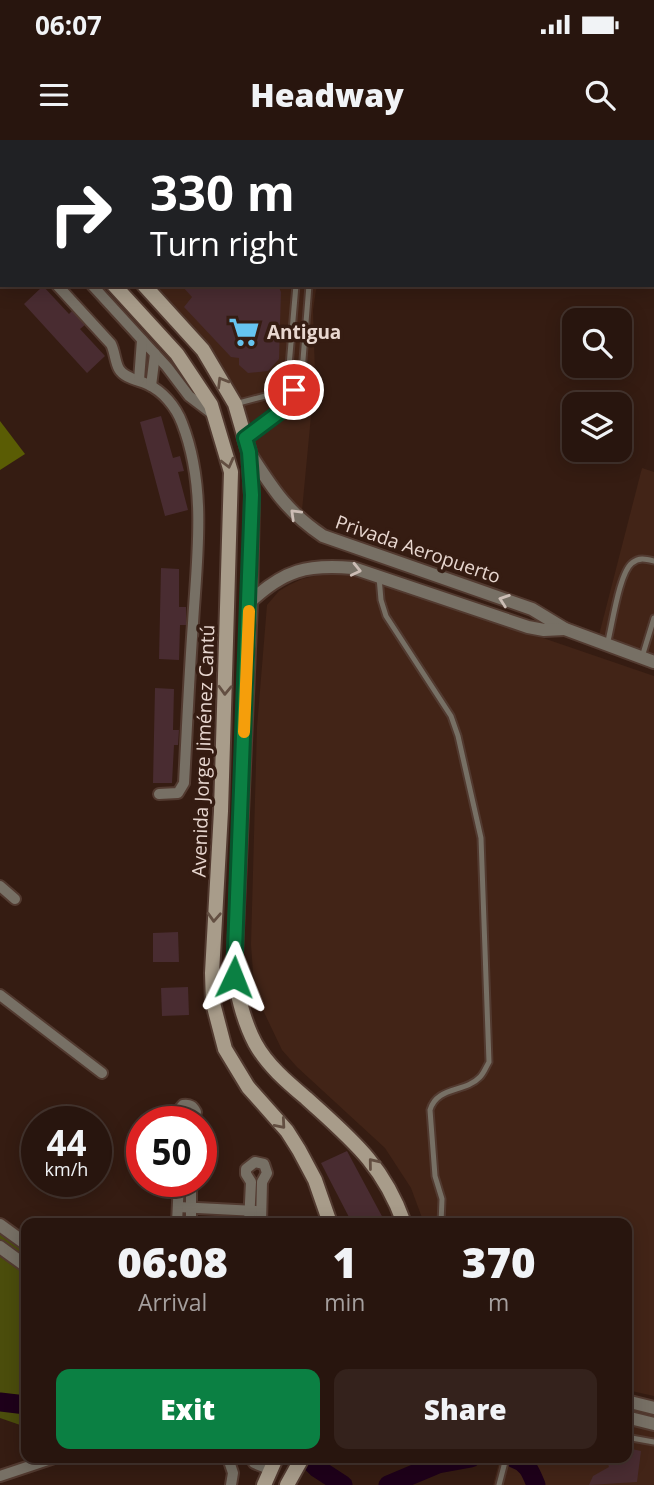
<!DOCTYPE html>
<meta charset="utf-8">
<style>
:root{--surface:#28150e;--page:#34221c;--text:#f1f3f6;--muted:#a59f9e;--line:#44342e;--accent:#0b8043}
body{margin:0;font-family:"Open Sans",sans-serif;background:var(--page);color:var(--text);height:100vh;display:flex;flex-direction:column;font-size:26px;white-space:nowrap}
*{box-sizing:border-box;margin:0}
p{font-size:23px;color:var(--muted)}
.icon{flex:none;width:38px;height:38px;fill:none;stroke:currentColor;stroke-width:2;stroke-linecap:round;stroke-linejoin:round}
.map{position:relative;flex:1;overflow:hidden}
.details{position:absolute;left:21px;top:1078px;width:611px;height:245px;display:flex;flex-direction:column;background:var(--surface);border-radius:14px;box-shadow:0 4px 18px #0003,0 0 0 2px var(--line)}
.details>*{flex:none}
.hud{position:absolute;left:0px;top:0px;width:654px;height:147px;box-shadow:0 4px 18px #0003,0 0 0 2px var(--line);background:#202124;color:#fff;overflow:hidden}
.buttons{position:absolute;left:562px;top:168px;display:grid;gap:14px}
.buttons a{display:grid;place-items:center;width:70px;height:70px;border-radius:14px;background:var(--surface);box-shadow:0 4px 18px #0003,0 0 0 2px var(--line);font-size:35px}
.speed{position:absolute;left:21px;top:966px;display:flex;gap:14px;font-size:35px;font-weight:700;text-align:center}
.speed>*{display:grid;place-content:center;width:91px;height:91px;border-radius:50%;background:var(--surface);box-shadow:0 4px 18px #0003,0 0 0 2px var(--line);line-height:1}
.speed small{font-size:18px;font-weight:400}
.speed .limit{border:10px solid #d22;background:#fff;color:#111}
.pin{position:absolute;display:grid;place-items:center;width:60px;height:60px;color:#fff;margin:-30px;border:4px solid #fff;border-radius:50%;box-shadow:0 2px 7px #0007}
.me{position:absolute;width:77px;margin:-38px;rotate:2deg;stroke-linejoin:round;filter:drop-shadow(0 0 5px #0008)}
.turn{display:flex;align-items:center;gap:24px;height:147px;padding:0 35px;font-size:32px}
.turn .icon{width:91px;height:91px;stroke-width:2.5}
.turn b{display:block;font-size:49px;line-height:60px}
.eta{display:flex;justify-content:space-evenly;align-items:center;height:119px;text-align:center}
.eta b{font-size:42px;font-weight:800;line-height:49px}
.button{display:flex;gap:14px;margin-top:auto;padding:14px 35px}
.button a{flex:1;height:80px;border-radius:14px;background:var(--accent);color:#fff;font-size:28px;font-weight:800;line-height:80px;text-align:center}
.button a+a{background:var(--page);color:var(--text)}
.status{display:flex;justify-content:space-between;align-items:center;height:49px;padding:0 35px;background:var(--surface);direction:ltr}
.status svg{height:19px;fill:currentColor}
header{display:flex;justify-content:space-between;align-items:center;height:91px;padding:0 35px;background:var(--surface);font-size:32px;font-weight:800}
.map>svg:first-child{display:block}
</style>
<div class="status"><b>06:07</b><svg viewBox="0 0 49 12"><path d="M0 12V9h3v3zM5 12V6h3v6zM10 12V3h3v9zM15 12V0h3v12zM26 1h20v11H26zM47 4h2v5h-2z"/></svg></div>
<header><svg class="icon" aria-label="menu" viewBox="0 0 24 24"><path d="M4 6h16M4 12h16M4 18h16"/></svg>Headway<svg class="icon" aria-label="search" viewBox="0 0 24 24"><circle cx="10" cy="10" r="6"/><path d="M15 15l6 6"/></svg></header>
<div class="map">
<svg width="654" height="1345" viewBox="0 0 654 1345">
<rect width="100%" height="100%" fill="#351c12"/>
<g fill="#422417">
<polygon points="36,0 454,0 455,2 37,2"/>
<polygon points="144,145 320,145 316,150 313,170 315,234 301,381 278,358 203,210"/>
<polygon points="642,328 654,332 654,520 598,499"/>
<polygon points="323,434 347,435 379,442 654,536 654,1256 627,1250 626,1083 424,1083 411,1048 385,1008 297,927 282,910 261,866 254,846 251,804 257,587 267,465 279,451 289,445 302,439"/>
<polygon points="627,1277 654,1284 654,1345 493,1345 500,1318 626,1318"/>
</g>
<polygon fill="#4b4d0c" points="0,1085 26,1104 26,1287 0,1278 0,1115 16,1120 0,1107"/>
<polygon fill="#5a5c04" points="0,281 25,314 0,330"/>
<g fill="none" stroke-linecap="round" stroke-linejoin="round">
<g stroke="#1e001a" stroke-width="19">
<polyline points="0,1262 26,1265"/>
<polyline points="308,1319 317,1328 343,1345"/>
<path d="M 515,1319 C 528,1323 531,1333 536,1345"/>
<polyline points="388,1345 438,1324 471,1318"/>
</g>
</g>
<g fill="#492c31">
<polygon points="181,145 278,145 281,152 279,219 268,231 248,233 239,225 239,218 231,217 184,167 192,157"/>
<polygon points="43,146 69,174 73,170 86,184 80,189 105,216 87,233 24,164"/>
<polygon points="161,276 173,318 180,316 184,331 178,332 188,370 165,376 140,282"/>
<polygon points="161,428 179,429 179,467 186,467 186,485 180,485 179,520 159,519"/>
<polygon points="155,548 174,549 173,590 179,590 178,605 174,605 172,643 153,643"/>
<polygon points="178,792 179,822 153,822 153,793"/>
<polygon points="188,847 189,875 162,876 161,848"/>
<polygon points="347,1011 384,1080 378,1083 352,1083 321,1023"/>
<polygon points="632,1309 641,1311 637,1342 589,1345 593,1336 609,1327 606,1318 626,1318 626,1310"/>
</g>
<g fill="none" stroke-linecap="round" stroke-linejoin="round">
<g stroke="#523a30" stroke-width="9">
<g id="service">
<polyline points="289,0 290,2"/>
<polyline points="309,0 309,2"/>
<polyline points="63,2 63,0"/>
<polyline points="235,264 269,255 289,226 296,145"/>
<polyline points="245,298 285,267 302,232 309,145"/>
<path d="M 379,437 L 381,460 L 386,476 L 451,576 L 458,596 L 481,698 L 489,922 C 486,927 484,933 480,937 C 465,953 437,946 430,970 L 435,1036 L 442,1059 L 441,1083"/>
<path d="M 607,505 C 612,487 619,433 632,423 C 639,417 646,419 654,421"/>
<polyline points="642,517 654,478"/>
<polyline points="626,1297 654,1302"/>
<polyline points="499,1345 506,1318"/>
</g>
</g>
<g stroke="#523a30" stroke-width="14">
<g id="minor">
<polyline points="0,70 2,68"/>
<path d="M 57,145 L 111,204 C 115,212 115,222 119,229 C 124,238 138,240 147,244 C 163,251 176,267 182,283 C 207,347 197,416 193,483 C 189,537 187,590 184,643 L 178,653 L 159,654"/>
<polyline points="92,145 167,227 189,256 214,275"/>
<polyline points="139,240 142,200"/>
<polyline points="151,246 155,214"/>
<polyline points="0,746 15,759"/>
<polyline points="0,855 102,933"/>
<path d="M 181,982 L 177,972 L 183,965 C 190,964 193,966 196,972 L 192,982"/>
<polyline points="191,1041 191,1083"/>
<polyline points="178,1067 256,1071"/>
<polyline points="177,1083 179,1041"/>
<polyline points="249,1083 251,1042 246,1034 246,1029 255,1022 264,1024 267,1033 262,1042 261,1083"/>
<polyline points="228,1318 233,1333 231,1345"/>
<polyline points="251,1318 254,1323 271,1330"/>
<polyline points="0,1336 54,1318"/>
</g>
</g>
<g stroke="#523a30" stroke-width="16">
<g id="tertiary">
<polyline points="0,36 2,38"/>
<path d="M 249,312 C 273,349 286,371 323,396 L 532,469 L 565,489 L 654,522"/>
<path d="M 250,462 C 284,430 307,424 353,428 L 528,487 L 544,490 L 565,489"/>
<polyline points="0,1085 26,1104"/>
<polyline points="0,1107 26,1126"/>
<polyline points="626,1261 654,1268"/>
<polyline points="626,1277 654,1284"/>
</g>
</g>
<g stroke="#523a30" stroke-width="18">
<g id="secondary">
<polyline points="9,0 10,2"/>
<polyline points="36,0 37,2"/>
<polyline points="0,18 2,20"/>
<polyline points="114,145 177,214 211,265 231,332 221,671 212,833 213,863 225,909 248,947 287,991 299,1010 315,1040 330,1083"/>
<path d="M 144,145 L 203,210 L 235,264 L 249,312 L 252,355 L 250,462 L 234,837 C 239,860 244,882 255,903 C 267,925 287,942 306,958 C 351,999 383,1024 404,1083"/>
<polyline points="264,1345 276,1318"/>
<polyline points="287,1345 302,1318"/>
</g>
</g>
<use href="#service" stroke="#777065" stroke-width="5"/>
<use href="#minor" stroke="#777065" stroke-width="10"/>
<use href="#tertiary" stroke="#777065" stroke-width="12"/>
<use href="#secondary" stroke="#a89c8a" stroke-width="14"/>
</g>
<defs><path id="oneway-chevron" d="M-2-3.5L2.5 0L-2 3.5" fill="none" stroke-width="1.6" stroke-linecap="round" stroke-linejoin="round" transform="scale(1.75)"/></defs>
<g stroke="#634f42">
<use href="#oneway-chevron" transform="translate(222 242) rotate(-121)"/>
<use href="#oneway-chevron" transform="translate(228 323) rotate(76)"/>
<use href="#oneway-chevron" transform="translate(225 550) rotate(92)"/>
<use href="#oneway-chevron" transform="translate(214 777) rotate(93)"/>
<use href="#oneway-chevron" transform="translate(281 984) rotate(49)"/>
<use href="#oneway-chevron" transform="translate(373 1023) rotate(-129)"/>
</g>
<g stroke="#ccbdb5">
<use href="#oneway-chevron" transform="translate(295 374) rotate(-136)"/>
<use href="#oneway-chevron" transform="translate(356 430) rotate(13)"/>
<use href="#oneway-chevron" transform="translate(504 460) rotate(-161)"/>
</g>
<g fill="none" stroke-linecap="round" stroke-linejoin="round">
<g stroke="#07532c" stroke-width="18">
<polyline id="route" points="234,837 252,355 249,312 245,298 285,268 294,250"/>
</g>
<use href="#route" stroke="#0b8043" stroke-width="12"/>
<polyline stroke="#f59e0b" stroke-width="12" points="244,592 249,471"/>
</g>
<defs>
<g id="supermarket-bare" transform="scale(2.415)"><path d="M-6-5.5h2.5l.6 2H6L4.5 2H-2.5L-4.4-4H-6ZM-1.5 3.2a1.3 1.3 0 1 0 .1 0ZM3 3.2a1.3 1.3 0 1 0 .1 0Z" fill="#66c4ef" stroke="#351c12" stroke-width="2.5" paint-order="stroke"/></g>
</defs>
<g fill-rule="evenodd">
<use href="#supermarket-bare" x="244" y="192"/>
</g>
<g text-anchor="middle" stroke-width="7" stroke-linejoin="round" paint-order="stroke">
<g font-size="19" font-weight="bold" fill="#e8d7d0" stroke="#351c12" text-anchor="start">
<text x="267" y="199">Antigua</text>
</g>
<g font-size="19" fill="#e8d7d0" stroke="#351c12">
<text transform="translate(418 409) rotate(19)" y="7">Privada Aeropuerto</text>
<text transform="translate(203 611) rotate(-88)" y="7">Avenida Jorge Jiménez Cantú</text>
</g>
</g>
</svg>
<div class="buttons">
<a><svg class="icon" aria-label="search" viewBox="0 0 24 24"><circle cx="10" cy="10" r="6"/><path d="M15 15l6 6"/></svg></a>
<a><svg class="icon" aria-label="layers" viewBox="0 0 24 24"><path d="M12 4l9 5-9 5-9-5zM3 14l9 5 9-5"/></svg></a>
</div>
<div class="speed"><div>44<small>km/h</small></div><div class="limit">50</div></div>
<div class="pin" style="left:294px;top:250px;background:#d93025"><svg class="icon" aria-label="arrive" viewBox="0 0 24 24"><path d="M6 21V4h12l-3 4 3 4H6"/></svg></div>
<svg class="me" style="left:234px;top:837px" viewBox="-20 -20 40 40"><path d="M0-17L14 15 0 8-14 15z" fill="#0b8043" stroke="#fff" stroke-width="4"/></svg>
<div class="hud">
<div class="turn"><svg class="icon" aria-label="right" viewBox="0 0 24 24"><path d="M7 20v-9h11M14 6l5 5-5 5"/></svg><div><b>330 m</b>Turn right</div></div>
</div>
<section class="details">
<div class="eta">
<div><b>06:08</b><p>Arrival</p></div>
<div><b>1</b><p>min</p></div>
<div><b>370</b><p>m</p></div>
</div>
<div class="button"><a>Exit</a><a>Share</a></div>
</section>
</div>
